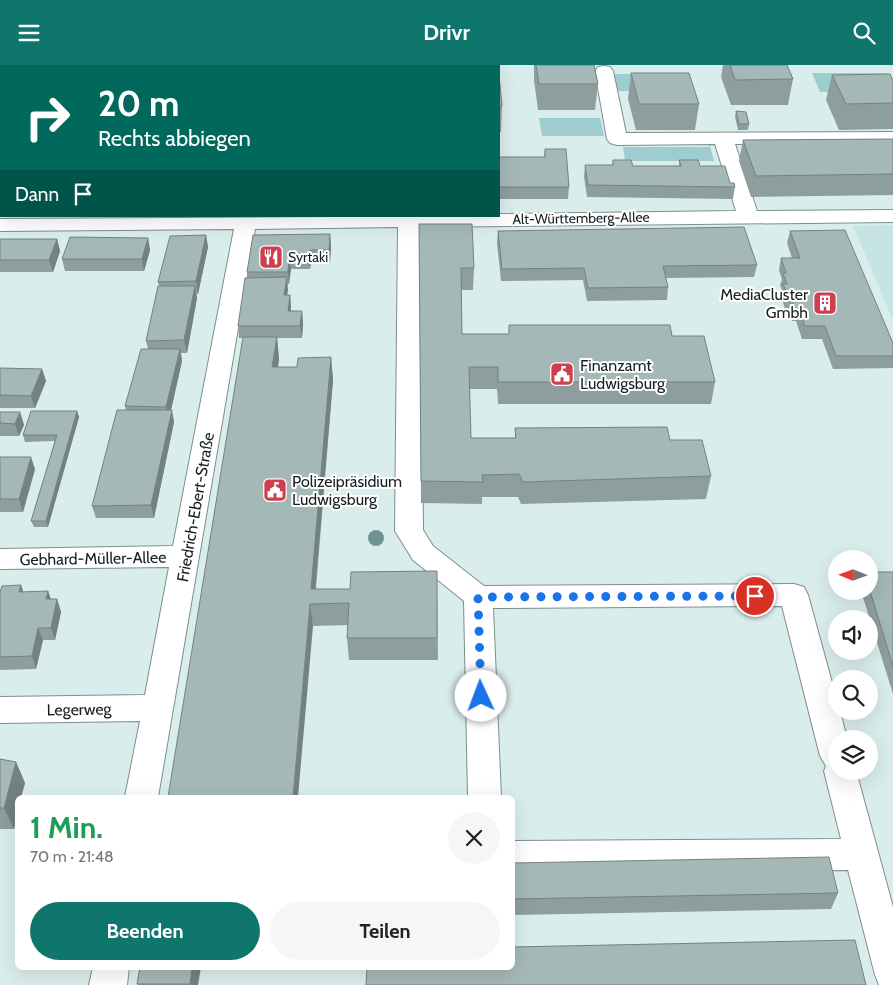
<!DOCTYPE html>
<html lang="de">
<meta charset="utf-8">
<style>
:root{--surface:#fff;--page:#f6f6f6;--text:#222;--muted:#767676;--accent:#0f766e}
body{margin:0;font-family:Cabin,sans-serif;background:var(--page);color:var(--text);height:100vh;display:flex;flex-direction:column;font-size:19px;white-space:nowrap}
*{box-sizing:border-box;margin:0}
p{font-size:16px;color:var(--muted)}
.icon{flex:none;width:28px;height:28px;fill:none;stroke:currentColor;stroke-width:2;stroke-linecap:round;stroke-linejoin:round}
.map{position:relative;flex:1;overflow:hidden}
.panel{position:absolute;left:15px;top:730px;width:500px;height:175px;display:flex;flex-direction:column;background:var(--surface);border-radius:8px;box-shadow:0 5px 20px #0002}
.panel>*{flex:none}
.hud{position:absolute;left:0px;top:0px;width:500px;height:152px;box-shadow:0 5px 20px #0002;background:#00695c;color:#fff;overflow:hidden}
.needle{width:32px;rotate:271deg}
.buttons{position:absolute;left:828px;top:485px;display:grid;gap:10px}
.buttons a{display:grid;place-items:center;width:50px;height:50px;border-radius:50%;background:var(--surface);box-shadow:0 5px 20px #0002;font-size:25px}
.pin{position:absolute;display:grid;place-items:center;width:42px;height:42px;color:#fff;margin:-21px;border:2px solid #fff;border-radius:50%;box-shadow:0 1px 5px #0007}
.me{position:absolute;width:55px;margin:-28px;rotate:358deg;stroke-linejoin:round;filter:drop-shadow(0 0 4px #0008)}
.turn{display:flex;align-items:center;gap:18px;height:105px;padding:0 15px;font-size:22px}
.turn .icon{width:65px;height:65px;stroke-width:2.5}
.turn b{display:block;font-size:35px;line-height:42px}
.then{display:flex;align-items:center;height:48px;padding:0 15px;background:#0003;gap:10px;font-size:19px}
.round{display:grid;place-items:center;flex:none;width:52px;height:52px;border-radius:26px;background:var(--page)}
.summary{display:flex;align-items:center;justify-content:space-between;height:85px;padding:0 15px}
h1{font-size:30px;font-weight:700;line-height:38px;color:#1e9e55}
.button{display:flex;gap:10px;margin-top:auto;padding:10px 15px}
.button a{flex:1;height:58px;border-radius:30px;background:var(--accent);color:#fff;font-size:20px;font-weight:700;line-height:58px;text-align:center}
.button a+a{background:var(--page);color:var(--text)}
header{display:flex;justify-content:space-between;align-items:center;height:65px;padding:0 15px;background:var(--accent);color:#fff;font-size:22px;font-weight:700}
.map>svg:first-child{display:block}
</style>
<header><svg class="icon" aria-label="menu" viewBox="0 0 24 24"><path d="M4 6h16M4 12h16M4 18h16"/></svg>Drivr<svg class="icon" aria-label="search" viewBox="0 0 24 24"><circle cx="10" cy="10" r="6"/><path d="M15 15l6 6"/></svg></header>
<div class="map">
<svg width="893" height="920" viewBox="0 0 893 920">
<rect width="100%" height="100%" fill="#daeded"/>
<polygon fill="#c7e4e5" points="893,160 893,255 853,161"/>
<g fill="#9ecdcf">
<polygon points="812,8 886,8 893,21 893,26 820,27"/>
<polygon points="613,9 682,9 687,26 617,26"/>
<polygon points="539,53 600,53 604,71 542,71"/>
<polygon points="709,78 714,96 625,96 623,82 709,82"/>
</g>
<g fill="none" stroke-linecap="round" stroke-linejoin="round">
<g stroke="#7d8e8f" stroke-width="2">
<g id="minor">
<rect x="265" y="0" width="18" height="1"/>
<polygon points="604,1 610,2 613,6 626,68 893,67 893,79 735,79 757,146 893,145 893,157 420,162 423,465 433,481 484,521 794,519 804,522 808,530 836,632 836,646 840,646 847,674 836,674 836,706 856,706 893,842 893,920 879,920 875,910 848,805 512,808 512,776 841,774 824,706 826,701 820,691 782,541 493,543 501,732 468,732 464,536 413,495 395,466 398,162 255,164 158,732 125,732 140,656 0,658 0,632 145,630 169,502 0,504 0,484 173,481 234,164 0,166 0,154 499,151 499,149 736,146 715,79 617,80 610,78 607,74 595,6 598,2"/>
<polygon points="93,902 129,902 127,920 89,920"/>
</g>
</g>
<use href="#minor" fill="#fff" fill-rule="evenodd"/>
</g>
<circle fill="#6e9293" cx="376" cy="473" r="8"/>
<g fill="#8e9e9e">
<polygon points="534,0 594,0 598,19 595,45 538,45 534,15"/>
<polygon points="723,0 787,0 793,14 788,40 731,40 721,12"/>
<polygon points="631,8 699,39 695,65 636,65 628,34"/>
<polygon points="499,10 502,41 501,67 499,67"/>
<polygon points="832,10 893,15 893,64 839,65 826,35"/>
<polygon points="736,46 749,59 748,65 738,65 735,52"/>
<polygon points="893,74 893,130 751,132 739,96 743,75"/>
<rect x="0" y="79" width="1" height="54"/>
<polygon points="545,84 569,122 568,134 499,134 499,92 544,92"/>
<polygon points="613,95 633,101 679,101 679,95 700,101 730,118 735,122 733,134 587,132 584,112 585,100 612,100"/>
<polygon points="419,159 474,203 473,225 461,225 462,269 509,269 509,260 672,271 715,317 711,339 498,339 497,324 469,324 471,373 515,373 515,363 670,375 711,411 706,434 521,439 518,432 482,432 482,439 421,438"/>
<polygon points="498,166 757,200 754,212 666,213 668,222 667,235 587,236 583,215 501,216 497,178"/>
<polygon points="790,166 893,278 893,303 833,304 822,274 802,274 796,256 792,256 789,244 785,244 781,231 782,225 780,220 782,215 779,205 781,193 792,193 787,178"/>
<polygon points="330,169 331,182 330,197 311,197 310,204 291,204 289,219 287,219 287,230 290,230 291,242 291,246 302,246 303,259 302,273 277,273 279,294 278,302 297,302 331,292 333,315 316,524 350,524 437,506 438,595 349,595 347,573 348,560 313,561 243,273 239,273 238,261 248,213 247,207"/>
<polygon points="206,170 208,182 198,229 196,229 197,233 187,288 181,288 182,296 171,345 174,357 154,453 96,453 92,441 126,345 125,341 148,284 146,276 159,221 158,217"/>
<polygon points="148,173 150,185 144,206 65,206 62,194"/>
<polygon points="0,174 57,174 60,186 53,207 0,207"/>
<polygon points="0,303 42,304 46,316 35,343 0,343"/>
<polygon points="77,346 79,352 48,462 34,462 31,456 55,376 25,377 23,370"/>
<polygon points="0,347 20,347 24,360 19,371 0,371"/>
<polygon points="0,392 35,404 23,447 0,447"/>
<polygon points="869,507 893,507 893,629 861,526 869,526"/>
<polygon points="21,520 23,527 48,526 51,534 57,534 61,547 55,575 43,575 36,604 0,605 0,527"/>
<polygon points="0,694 16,697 25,718 21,732 18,732 18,749 14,764 0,764"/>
<polygon points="512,798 838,828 831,844 512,850"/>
<polygon points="140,902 198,920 138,920"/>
</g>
<g fill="#748181">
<polygon points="330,169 331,182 330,197 329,185"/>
<polygon points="206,170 208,182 198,229 196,216"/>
<polygon points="148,173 150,185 144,206 142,194"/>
<polygon points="57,174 60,186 53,207 49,195"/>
<polygon points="310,185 311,197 310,204 309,192"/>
<polygon points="289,192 291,204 289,219 288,207"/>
<polygon points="287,212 288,225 286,242 284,230"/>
<polygon points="195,221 197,233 187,288 184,275"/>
<polygon points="290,230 291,242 289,259 288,246"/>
<polygon points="302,246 303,259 302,273 300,261"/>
<polygon points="277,272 279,294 275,324 272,302"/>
<polygon points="180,284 182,296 169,354 166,342"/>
<polygon points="331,292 333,315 314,539 311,524"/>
<polygon points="42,304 46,316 35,343 31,331"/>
<polygon points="172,345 174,357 154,453 151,440"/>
<polygon points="77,346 79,352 48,462 46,456"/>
<polygon points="20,347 24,360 19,371 15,359"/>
<polygon points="31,392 35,404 23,447 19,434"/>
<polygon points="21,520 25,533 19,527"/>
<polygon points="48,526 52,539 46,534"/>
<polygon points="57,534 61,547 55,575 51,563"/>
<polygon points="310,539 313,561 298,732 293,732"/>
<polygon points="38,563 43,575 36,604 32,591"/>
<polygon points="16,697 25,718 21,732 18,732 18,749 14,764 4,743"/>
<polygon points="192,902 201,902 198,920 190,920"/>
</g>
<g fill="#a5b8b8" stroke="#748181">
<polygon points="127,0 189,0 189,1 126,1"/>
<rect x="282" y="0" width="39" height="1"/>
<polygon points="360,0 397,0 396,1 360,1"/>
<polygon points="536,0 594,0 598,19 539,19"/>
<polygon points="730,0 787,0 793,14 735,15"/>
<polygon points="631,8 689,8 699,39 639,39"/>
<polygon points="890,9 893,15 893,38 846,39 832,10"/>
<polygon points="499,10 502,41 499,41"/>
<polygon points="736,46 746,47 749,59 739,59"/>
<polygon points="893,74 893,109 756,111 743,75"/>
<rect x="0" y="79" width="1" height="32"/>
<polygon points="545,84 566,84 569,122 499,122 499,92 545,92"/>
<polygon points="613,95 631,95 633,101 681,101 679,95 698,95 700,101 725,101 730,118 734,118 735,122 588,120 585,100 613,100"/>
<polygon points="419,159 472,159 474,203 461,203 462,269 509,269 509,260 670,260 672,271 704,271 715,317 498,317 498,302 469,302 471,373 516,373 515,363 667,362 670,375 702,375 711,411 523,417 519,409 482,410 483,417 421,416"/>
<polygon points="744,162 757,200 663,201 668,222 588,223 584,203 502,204 498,166"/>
<polygon points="845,165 893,278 893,291 836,291 825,261 805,261 799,244 795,244 791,231 788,231 783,219 787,219 783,208 786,208 781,193 800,193 790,166"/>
<polygon points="330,169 329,185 310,185 309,192 289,192 288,207 247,207 253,170"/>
<polygon points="206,170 196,216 158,217 170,171"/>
<polygon points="70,172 148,173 142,194 62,194"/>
<polygon points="0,174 57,174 49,195 0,195"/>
<polygon points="287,212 284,230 290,230 288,246 302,246 300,261 238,261 245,213"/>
<polygon points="158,221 195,221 184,275 146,276"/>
<polygon points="243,272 277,272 272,302 297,302 298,293 331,292 311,524 350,524 351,507 437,506 437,573 347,573 349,538 310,539 293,732 168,732"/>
<polygon points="141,284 180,284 166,342 125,341"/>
<polygon points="0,303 42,304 31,331 0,330"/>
<polygon points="117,345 172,345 151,440 92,441"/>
<polygon points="31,346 77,346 46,456 31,456 57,370 23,370"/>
<polygon points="0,347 20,347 15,359 0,358"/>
<polygon points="0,392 31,392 19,434 0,434"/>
<polygon points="869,507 893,507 893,601 869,523"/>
<polygon points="21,520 19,527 48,526 46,534 57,534 51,563 38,563 32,591 0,592 0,527 2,521"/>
<polygon points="0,694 16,697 4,743 0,743"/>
<polygon points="829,792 838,828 512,834 512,798"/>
<polygon points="855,875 866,920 366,920 367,902 512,902 512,882"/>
<polygon points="140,902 192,902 190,919 137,919"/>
</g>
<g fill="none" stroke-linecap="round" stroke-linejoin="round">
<polyline stroke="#1a73e8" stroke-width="9" stroke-dasharray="0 16.2" points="481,631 478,532 755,531"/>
</g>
<defs>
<g id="restaurant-square" transform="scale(1.25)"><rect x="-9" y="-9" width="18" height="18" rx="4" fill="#ce3e4e" stroke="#fff"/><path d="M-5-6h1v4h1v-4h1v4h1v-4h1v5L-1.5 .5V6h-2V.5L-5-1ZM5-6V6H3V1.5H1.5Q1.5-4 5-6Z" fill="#fff"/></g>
<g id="building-square" transform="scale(1.25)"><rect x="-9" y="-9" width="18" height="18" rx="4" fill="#ce3e4e" stroke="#fff"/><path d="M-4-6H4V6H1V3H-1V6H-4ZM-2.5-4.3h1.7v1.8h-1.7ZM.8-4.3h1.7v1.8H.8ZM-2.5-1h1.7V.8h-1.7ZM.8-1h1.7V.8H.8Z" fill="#fff"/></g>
<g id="civic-square" transform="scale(1.25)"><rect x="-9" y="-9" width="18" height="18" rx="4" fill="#ce3e4e" stroke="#fff"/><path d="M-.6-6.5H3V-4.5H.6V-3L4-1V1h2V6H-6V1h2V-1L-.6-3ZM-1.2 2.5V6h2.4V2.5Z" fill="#fff"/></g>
</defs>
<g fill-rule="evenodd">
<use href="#restaurant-square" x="271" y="192"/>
<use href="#building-square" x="825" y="238"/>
<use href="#civic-square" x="562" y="309"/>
<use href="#civic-square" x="275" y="425"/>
</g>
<g text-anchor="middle" stroke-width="4" stroke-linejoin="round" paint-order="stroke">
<g font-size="14" fill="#192020" stroke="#fff">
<text transform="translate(581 153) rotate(-1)" y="5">Alt-Württemberg-Allee</text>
</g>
<g font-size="14" fill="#192020" stroke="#fff" text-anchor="start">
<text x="288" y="197">Syrtaki</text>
</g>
<g font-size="16" fill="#192020" stroke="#fff" text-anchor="start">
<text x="808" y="235" text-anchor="end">MediaCluster<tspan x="808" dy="18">Gmbh</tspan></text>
<text x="580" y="306">Finanzamt<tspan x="580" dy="18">Ludwigsburg</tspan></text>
<text x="292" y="422">Polizeipräsidium<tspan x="292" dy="18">Ludwigsburg</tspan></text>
</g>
<g font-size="16" fill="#192020" stroke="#fff">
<text transform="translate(195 442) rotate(-80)" y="6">Friedrich-Ebert-Straße</text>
<text transform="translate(93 493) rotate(-1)" y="6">Gebhard-Müller-Allee</text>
<text transform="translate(79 644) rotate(-1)" y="6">Legerweg</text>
</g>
</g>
</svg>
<div class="buttons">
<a><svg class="needle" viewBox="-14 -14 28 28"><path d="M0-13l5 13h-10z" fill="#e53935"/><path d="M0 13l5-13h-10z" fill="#767676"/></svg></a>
<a><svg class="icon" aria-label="sound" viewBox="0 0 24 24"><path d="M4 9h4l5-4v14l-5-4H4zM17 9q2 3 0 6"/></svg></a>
<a><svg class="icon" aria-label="search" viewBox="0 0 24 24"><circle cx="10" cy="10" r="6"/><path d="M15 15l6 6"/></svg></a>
<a><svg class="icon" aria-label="layers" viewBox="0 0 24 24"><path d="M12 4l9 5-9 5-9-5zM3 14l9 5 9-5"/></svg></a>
</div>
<div class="pin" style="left:755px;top:531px;background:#d93025"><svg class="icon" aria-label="arrive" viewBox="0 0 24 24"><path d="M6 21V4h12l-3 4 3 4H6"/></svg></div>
<svg class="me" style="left:481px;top:631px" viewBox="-20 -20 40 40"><circle r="19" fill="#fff"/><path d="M0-13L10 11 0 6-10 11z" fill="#1a73e8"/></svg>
<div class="hud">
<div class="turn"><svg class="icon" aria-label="right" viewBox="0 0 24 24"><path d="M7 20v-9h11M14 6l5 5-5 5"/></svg><div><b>20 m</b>Rechts abbiegen</div></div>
<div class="then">Dann<svg class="icon" aria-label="arrive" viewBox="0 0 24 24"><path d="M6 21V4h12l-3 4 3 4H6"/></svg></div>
</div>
<section class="panel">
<div class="summary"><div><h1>1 Min.</h1><p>70 m · 21:48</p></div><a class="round"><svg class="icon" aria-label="close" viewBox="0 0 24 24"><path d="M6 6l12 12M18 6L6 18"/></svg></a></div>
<div class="button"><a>Beenden</a><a>Teilen</a></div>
</section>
</div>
